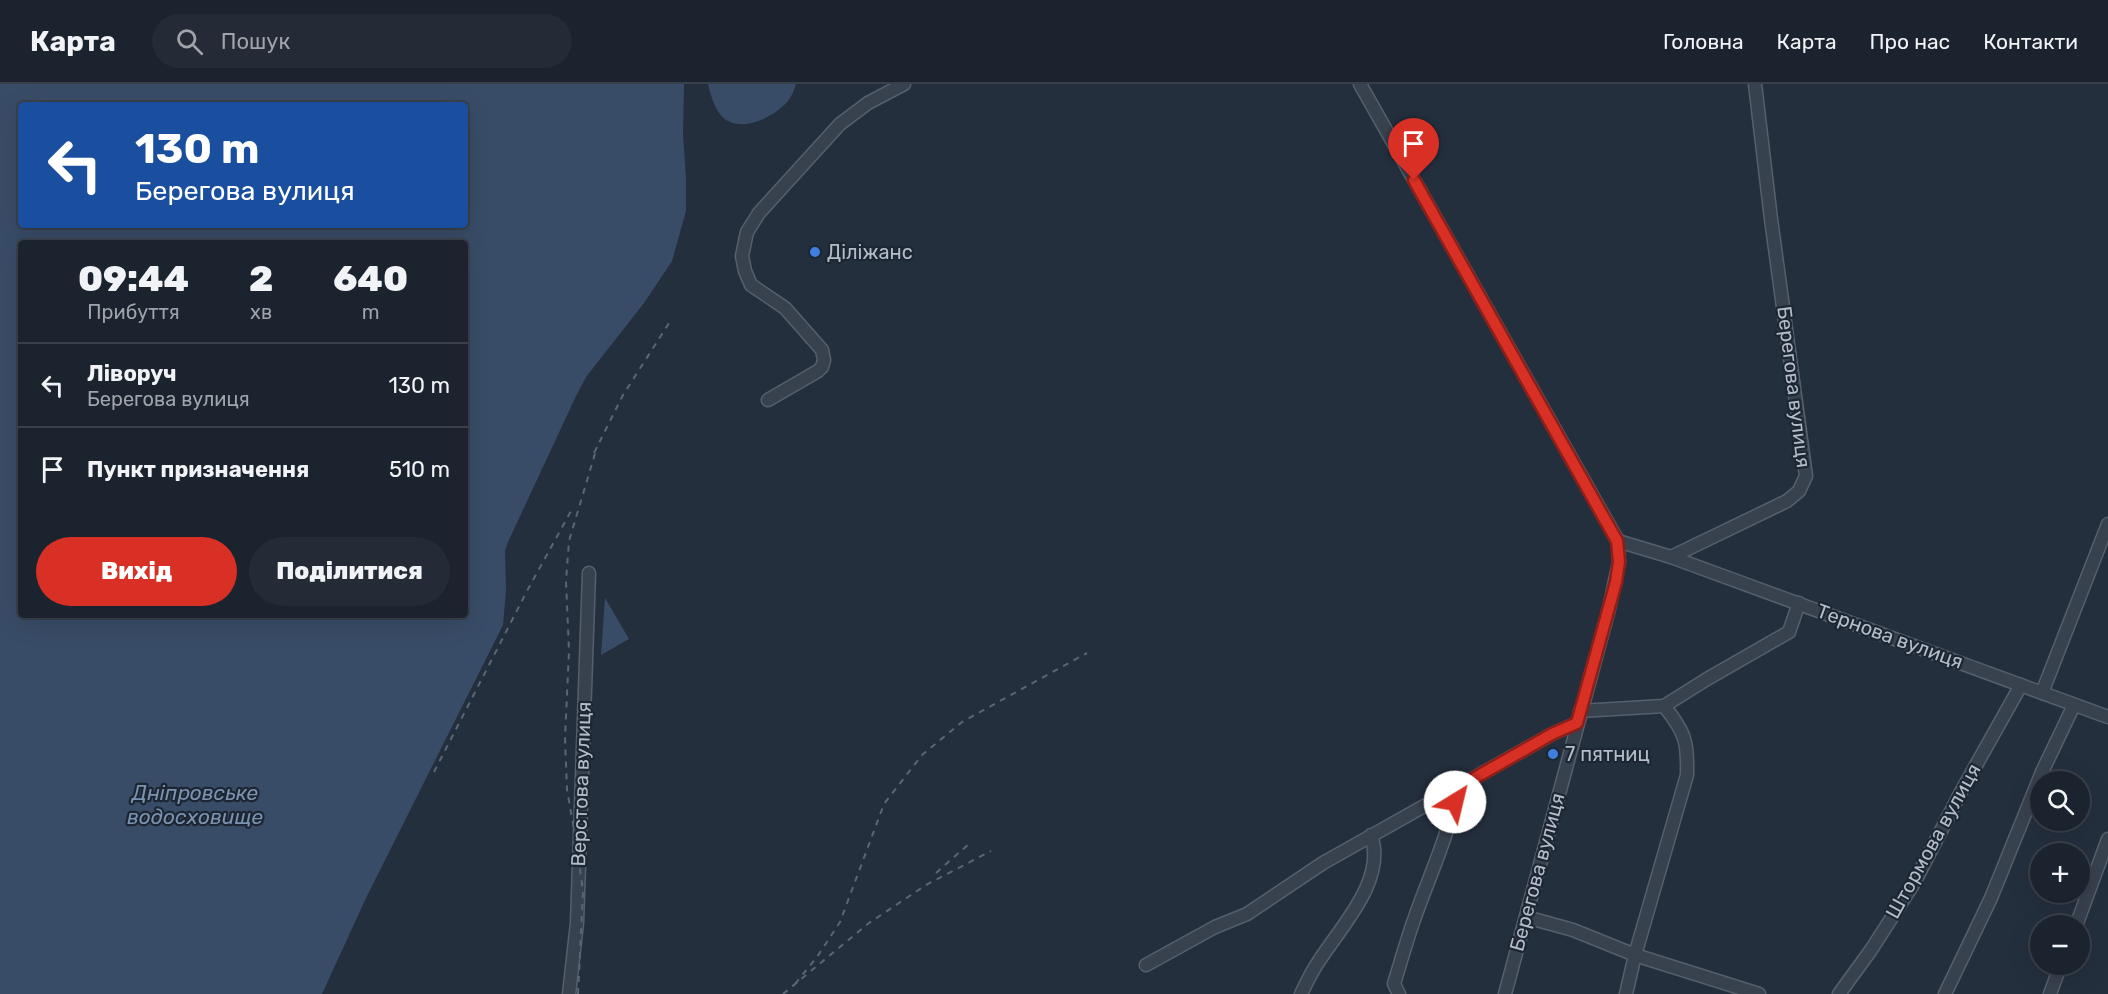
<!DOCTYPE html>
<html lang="uk">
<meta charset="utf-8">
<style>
:root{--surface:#1b232e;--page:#242b36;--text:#f1f3f6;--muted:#a0a4aa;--line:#39404a;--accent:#d93025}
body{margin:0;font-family:Rubik,sans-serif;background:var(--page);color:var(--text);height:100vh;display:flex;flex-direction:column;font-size:22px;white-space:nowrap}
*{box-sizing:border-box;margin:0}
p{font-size:20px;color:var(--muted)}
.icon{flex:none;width:33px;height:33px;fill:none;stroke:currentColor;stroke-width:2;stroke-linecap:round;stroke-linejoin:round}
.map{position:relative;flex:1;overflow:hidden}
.panel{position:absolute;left:18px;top:156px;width:450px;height:378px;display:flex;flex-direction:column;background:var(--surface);border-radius:6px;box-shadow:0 6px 24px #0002,0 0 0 2px var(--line)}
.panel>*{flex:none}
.hud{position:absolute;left:18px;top:18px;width:450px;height:126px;border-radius:6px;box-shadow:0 6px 24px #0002,0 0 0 2px var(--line);background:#1a4fa0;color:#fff;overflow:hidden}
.controls{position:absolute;left:2030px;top:687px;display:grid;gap:12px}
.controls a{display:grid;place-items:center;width:60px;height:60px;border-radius:50%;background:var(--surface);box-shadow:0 6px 24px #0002,0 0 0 2px var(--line);font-size:30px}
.pin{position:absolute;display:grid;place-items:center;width:51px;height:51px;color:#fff;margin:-62px -26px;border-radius:50% 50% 50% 0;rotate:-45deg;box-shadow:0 0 6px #0007}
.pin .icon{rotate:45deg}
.me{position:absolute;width:66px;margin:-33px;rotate:36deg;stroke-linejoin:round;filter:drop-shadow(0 0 4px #0008)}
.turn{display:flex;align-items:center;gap:21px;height:126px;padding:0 18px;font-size:27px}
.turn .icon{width:78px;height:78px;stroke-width:2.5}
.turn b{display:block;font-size:42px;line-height:51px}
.eta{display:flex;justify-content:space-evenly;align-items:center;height:102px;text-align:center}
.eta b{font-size:36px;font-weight:800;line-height:42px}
.cta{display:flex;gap:12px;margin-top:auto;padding:12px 18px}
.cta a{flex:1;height:69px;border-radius:36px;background:var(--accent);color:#fff;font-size:24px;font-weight:800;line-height:69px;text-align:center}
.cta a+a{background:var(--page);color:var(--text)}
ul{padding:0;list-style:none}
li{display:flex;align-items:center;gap:18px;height:84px;padding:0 18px;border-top:2px solid var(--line)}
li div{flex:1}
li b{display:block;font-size:22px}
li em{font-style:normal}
header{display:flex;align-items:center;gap:36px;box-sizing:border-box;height:84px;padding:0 30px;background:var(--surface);border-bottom:2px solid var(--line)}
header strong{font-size:28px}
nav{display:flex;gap:33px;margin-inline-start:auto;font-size:21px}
.search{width:420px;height:54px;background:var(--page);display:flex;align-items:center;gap:15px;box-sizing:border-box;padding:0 21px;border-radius:33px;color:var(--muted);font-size:22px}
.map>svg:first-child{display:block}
</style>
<header>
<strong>Карта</strong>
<div class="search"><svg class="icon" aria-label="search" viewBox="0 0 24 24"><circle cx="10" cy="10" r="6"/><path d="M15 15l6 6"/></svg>Пошук</div>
<nav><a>Головна</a><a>Карта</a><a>Про нас</a><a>Контакти</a></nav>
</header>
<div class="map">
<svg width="2108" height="910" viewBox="0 0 2108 910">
<rect width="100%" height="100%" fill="#242f3e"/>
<g fill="#394c67" fill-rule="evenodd">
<path d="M 0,0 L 684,0 L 683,51 L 686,94 L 686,127 L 672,177 L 644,219 L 586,293 L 576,312 L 508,458 L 505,467 L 506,506 L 503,541 L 366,814 L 322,910 L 0,910 ZM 21,21 L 465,21 L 465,141 L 21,141 ZM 21,159 L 465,159 L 465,531 L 21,531 Z"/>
<path d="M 708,0 L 796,0 C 794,6 792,12 788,17 C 775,32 747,47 728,37 C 716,31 711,12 708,0 Z"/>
<polygon points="605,514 629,555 601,571"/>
</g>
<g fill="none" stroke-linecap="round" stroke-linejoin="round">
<g stroke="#565f6c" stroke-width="15">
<g id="minor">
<polyline points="1360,0 1618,457 1619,478 1609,525 1505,910"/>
<polyline points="768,316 818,287 822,283 824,276 822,266 785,224 751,201 745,187 742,172 747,148 759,129 840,40 868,19 904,0"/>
<polyline points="1618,457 1671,473 1787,417 1799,407 1806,392 1771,135 1755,0"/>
<polyline points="1671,473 2108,633"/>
<polyline points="2042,609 2108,440"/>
<polyline points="1580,627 1664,622 1707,595 1789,548 1799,519"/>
<polyline points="1526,833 1573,846 1635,871 1759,910"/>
<polyline points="2076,842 2108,755"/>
<polyline points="1146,881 1215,843 1247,830 1323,779 1552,650 1577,639"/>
<polyline points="569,910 577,839 589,489"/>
<path d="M 1301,910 C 1305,902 1309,893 1314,885 C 1335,848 1388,799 1371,751"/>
<path d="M 1399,910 L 1394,900 C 1401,877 1407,855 1415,833 C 1430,790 1450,749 1457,704"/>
<path d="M 1626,910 L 1635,871 L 1687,691 C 1688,657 1685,648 1664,622"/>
<polyline points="1839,910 1871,866 1914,799 1961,708 2021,601"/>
<polyline points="1945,910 1991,814 2042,688 2074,621"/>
<polyline points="2050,910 2061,880"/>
</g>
</g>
<use href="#minor" stroke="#38414e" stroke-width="12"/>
<g stroke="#5a6575" stroke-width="2" stroke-dasharray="6 6" stroke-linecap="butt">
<polyline points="594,369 623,311 671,236"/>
<polyline points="434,688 527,507 571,427"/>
<polyline points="936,789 971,758"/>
<polyline points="795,900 817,873 840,838 884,720 922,671 962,638 1087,569"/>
<polyline points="578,910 583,808 577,762 567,706 565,654 569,567 566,497 569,457 597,363"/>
<polyline points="783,910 869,839 926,801 991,767"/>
</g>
</g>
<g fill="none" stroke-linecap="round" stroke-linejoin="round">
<g stroke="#8d1f18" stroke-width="15">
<polyline id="route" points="1414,96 1617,457 1619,478 1616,498 1577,639 1552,650 1457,704 1455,718"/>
</g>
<use href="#route" stroke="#d93025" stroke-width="10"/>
</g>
<g fill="#3f7fe0" stroke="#1d2633" stroke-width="2">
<circle cx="815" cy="168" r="6"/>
<circle cx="1553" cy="670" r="6"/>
</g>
<g text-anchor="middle" stroke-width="4.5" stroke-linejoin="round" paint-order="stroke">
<g font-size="20" fill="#b4bcc9" stroke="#1d2633" text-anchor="start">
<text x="827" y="175">Діліжанс</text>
<text x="1565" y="677">7 пятниц</text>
</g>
<g font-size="20" fill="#b4bcc9" stroke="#1d2633">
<text transform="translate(1794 303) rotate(83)" y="7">Берегова вулиця</text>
<text transform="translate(1890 552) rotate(20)" y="7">Тернова вулиця</text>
<text transform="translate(581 700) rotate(-88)" y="7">Верстова вулиця</text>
<text transform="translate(1933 757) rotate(-61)" y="7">Штормова вулиця</text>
<text transform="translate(1537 788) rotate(-75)" y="7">Берегова вулиця</text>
</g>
<g font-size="21" font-style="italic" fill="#7c92b1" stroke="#1d2633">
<text x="195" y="716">Дніпровське<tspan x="195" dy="24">водосховище</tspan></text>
</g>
</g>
</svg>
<div class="controls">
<a><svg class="icon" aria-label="search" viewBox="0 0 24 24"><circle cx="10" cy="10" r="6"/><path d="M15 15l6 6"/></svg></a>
<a>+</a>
<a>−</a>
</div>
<div class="pin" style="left:1414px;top:96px;background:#d93025"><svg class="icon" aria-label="arrive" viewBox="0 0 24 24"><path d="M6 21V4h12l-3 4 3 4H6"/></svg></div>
<svg class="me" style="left:1455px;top:718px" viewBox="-20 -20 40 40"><circle r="19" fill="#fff"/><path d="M0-13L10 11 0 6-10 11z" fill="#d93025"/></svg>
<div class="hud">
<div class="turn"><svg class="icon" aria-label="left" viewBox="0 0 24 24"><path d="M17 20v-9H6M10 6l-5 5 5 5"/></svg><div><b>130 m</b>Берегова вулиця</div></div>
</div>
<section class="panel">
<div class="eta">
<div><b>09:44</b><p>Прибуття</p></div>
<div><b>2</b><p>хв</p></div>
<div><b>640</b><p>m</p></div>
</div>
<ul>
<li><svg class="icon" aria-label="left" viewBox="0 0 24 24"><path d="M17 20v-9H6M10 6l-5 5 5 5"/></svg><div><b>Ліворуч</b><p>Берегова вулиця</p></div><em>130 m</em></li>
<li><svg class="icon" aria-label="arrive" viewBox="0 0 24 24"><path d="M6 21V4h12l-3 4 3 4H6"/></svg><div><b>Пункт призначення</b></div><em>510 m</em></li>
</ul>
<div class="cta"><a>Вихід</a><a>Поділитися</a></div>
</section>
</div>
